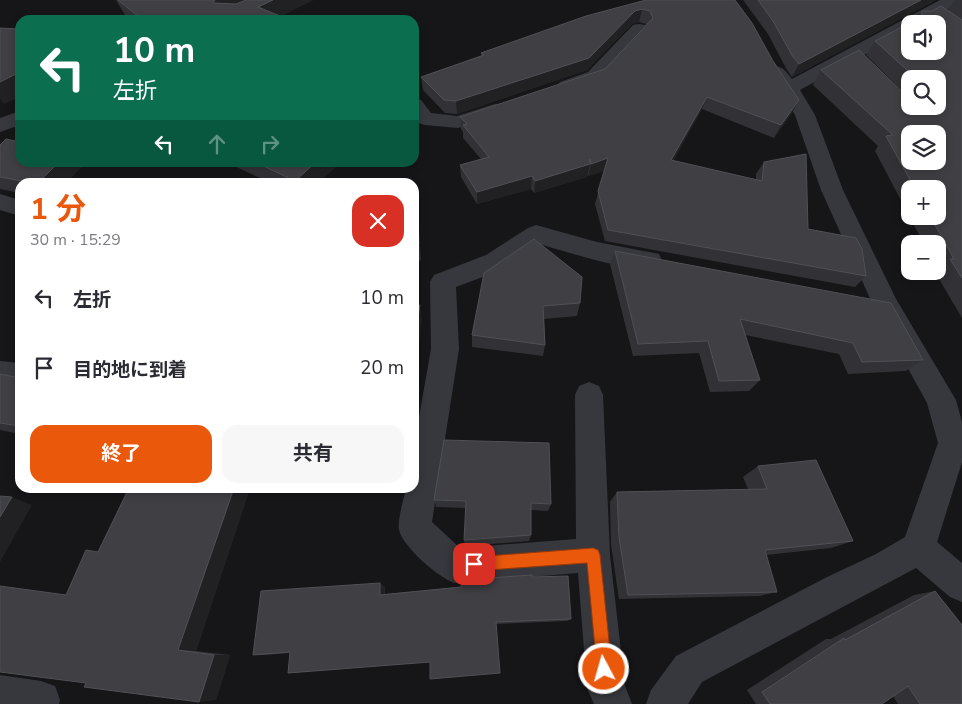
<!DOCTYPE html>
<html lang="ja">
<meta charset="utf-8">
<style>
:root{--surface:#fff;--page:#f7f7f7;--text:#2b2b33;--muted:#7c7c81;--accent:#ea580c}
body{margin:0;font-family:"Nunito Sans","Noto Sans JP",sans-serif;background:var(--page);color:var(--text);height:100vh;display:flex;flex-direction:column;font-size:19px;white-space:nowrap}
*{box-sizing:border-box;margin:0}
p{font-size:16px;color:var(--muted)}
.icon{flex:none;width:28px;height:28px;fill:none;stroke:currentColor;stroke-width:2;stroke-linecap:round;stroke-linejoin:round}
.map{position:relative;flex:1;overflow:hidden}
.drawer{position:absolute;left:15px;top:178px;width:404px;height:315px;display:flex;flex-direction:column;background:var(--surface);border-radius:15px;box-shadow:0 2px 8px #0003}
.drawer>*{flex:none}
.hud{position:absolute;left:15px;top:15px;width:404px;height:152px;border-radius:15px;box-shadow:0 2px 8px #0003;background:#0b6e4f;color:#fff;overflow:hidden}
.tools{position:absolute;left:901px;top:15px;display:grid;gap:10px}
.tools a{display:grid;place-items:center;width:45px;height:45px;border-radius:10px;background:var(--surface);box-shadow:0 2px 8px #0003;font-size:25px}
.pin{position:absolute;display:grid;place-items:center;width:42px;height:42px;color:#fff;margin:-21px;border-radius:10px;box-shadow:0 2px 8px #0006}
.me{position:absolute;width:55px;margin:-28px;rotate:354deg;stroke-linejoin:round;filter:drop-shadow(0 0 4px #0008)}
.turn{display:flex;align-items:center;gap:18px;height:105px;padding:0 15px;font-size:22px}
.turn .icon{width:65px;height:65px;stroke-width:2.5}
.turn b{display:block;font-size:35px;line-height:42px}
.lanes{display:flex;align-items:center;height:48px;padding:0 15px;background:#0003;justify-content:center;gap:25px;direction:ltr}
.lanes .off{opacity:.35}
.round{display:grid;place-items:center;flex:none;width:52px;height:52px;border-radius:15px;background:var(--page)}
.summary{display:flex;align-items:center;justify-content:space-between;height:85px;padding:0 15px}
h1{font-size:30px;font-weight:700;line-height:38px;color:var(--accent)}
.cta{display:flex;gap:10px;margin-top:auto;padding:10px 15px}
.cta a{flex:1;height:58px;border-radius:15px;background:var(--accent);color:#fff;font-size:20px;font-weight:700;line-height:58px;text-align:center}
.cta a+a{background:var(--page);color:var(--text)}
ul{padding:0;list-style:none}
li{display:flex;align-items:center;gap:15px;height:70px;padding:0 15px}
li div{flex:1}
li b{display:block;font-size:19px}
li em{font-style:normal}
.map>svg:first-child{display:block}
</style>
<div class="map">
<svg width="962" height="704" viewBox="0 0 962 704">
<rect width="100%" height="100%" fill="#161618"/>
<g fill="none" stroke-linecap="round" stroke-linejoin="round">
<g fill="#37383d" fill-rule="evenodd">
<path d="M 940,0 L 960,0 L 958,3 L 921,24 L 910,24 L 910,30 L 800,90 L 815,115 L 843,190 L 896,299 L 956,400 L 962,422 L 962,462 L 937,542 L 962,563 L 962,602 L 950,597 L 916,568 L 702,682 L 688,704 L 646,704 L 651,690 L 676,656 L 827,577 L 876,554 L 905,537 L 938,443 L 927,403 L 873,305 L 821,190 L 795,115 L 767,71 L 769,67 C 781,64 785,70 792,79 Z"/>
<polygon points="639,24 645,25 648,29 602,80 567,92 560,90 557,86 560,82 588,72 633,25"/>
<polygon points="414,98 421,100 431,113 457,116 495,104 502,106 505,110 502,114 458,128 425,125 418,123 414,118"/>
<polygon points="20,111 20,125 0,132 0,118"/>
<polygon points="0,194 20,200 20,216 0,210"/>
<path d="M 536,225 L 597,242 L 659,254 L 662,261 L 659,268 C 636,275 565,251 539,244 L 504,269 L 456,287 L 459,349 L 432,522 L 460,548 L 576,539 L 575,395 L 579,386 L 589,382 L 599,386 L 603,395 L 610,555 L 625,686 L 632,704 L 594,704 L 587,688 L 578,573 L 454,583 C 438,577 403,547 399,530 C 397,521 404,498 406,488 L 414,488 L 414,445 L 431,349 L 430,282 L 434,275 L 486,255 L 528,228 Z"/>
<polygon points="0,361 20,363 20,387 0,385"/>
<polygon points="0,675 41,681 55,686 60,700 59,704 0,704"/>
</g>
</g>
<g fill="#323236" fill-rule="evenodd">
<polygon points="116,0 313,0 281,16 290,20 131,20 125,15"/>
<polygon points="646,0 792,113 774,138 702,109 673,161 756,180 756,174 764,162 808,229 866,276 855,287 605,241 595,204 604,171 588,176 588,173 587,177 534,193 531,189 477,204 461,177 460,165 481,159 463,138 463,132 461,129 460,117 605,69 646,24 639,22 632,24 587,70 457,114 445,113 423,90 421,77 481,56 481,53"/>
<polygon points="743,0 936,0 792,77 787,70 768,34"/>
<path d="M 955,0 L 962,0 L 962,318 L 935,272 L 938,271 L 938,244 L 924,244 L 875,151 L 878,146 L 813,85 L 821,70 L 909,97 L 866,55 L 875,41 L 916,20 L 922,11 L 947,10 ZM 910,79 L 938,79 L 938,106 L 910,106 ZM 910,189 L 938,189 L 938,216 L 910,216 Z"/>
<polygon points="0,145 20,162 79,162 82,166 67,182 20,182 20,193 0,189"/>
<polygon points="226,162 341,162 319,182 268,182"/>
<polygon points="414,197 416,197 418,213 421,261 414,257"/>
<polygon points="615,251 923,360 906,371 848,374 839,354 745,335 760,380 749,391 710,392 699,353 633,356 610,264"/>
<polygon points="484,273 580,303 577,316 544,319 545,345 543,356 472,347 472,335"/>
<polygon points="0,374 20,378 20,434 0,430"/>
<polygon points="758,466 853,541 831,548 766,555 777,592 759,596 619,599 611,545 610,502 617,492 748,489 743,477"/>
<polygon points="129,488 250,488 196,651 230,655 216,700 86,683 66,595 98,552"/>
<polygon points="434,500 551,504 548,511 531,510 531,535 529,541 465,546 464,540 466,508 436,507"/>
<polygon points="532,577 571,619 567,621 496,624 430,662 288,673 290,653 264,655 253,655 380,583 385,587 385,594 461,587"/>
<polygon points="935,591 962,704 898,704 893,696 882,704 756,704 747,690 826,639 831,639 914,595"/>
</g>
<g fill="#212124">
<polygon points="215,0 255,0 223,14 213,3"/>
<polygon points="273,0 313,0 274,20 258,7"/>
<polygon points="921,0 936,0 792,77 799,64"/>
<polygon points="642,9 639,22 632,24 587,70 457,114 456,101 635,11"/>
<polygon points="20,72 20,97 4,104 0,99 0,82"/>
<polygon points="707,97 702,109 666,173 671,160"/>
<polygon points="799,100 792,113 774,138 781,125"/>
<polygon points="608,158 605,171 588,176 591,164"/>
<polygon points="59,162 79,162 82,166 67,182 39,182"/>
<polygon points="316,162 341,162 319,182 295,182 295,181"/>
<polygon points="590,164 587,177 534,193 535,181"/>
<polygon points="532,176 531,189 477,204 477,192"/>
<polygon points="416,197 418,213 421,261 419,245"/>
<polygon points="420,305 422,320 414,377 414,344"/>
<polygon points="234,488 250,488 196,651 178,650"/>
<polygon points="12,497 32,505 0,562 0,517"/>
<polygon points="380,583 385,587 384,598 380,595"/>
<polygon points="214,655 230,655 216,700 199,702"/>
</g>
<g fill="#3f3f44" stroke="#4f5156" fill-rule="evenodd">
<polygon points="118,0 215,0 213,3 236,4 246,0 273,0 258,7 290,20 143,20"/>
<polygon points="646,0 735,0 752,23 773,61 799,100 781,125 707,97 671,160 762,181 764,162 806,154 808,229 856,238 862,249 866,276 608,230 598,191 608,158 591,164 590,159 590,164 535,181 532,176 477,192 460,165 489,157 463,125 467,124 460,117 605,69 653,18 650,11 642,9 635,11 589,58 456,101 444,100 421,77 484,55 481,53 586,16"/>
<polygon points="758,0 921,0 799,64 793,57 773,21"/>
<path d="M 941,6 L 962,20 L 962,278 L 950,259 L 954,259 L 930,216 L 938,216 L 938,189 L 915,189 L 886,136 L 893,135 L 821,70 L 859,50 L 907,96 L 910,97 L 910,106 L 938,106 L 938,79 L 917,79 L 875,41 L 921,17 L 922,11 L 932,11 ZM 910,24 L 938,24 L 938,51 L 910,51 ZM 910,134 L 938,134 L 938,161 L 910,161 Z"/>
<polygon points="0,28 20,29 20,72 0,82"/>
<polygon points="6,139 20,142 20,162 59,162 39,182 27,182 0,177 0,145"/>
<polygon points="255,162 316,162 295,181"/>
<polygon points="414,197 416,197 419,245 414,243"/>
<polygon points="534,239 582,277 580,303 543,306 545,345 472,335 484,273"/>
<polygon points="615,251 891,303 923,360 862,362 853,343 740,319 760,380 719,381 708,341 638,344"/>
<polygon points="414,305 420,305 414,344"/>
<polygon points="0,374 20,378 20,426 0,423"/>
<polygon points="444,440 549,443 551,504 531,503 531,535 464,540 466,501 434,500"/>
<polygon points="20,449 20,457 16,456"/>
<polygon points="816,460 853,541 765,550 777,592 628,595 619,537 617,492 767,489 758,466"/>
<polygon points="129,488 234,488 178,650 214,655 199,702 84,687 86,683 0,672 0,586 66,595 86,550 98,552"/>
<polygon points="0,496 12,497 0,517"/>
<polygon points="532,575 532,577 568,576 571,619 496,622 500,673 430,679 430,662 288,673 290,652 253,655 261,591 380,583 380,595 461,587 462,580"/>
<polygon points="935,591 962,625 962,704 920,704 908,686 882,704 770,704 762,692 844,638 845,640"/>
</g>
<polygon fill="#ea580c" stroke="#983908" points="593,548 598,550 600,555 612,669 610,675 604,677 599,675 597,669 587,563 474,571 469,569 467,564 469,559 474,557"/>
</svg>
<div class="tools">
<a><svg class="icon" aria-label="sound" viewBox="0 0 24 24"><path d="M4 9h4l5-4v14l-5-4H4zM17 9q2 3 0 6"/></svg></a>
<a><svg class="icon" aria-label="search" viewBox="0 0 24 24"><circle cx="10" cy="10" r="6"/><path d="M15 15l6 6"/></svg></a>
<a><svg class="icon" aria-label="layers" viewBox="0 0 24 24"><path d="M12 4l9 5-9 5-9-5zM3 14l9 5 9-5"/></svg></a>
<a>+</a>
<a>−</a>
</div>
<div class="pin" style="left:474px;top:564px;background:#d93025"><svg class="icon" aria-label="arrive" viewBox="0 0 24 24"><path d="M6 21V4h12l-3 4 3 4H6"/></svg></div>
<svg class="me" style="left:604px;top:669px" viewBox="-20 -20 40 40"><circle r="17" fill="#ea580c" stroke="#fff" stroke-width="3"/><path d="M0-11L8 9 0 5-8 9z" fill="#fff"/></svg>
<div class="hud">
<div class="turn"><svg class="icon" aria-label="left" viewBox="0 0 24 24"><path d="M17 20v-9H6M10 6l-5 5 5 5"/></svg><div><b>10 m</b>左折</div></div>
<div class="lanes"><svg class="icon" aria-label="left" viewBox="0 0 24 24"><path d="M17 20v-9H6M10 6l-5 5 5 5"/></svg><svg class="icon off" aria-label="ahead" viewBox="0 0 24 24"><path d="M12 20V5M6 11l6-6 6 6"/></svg><svg class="icon off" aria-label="right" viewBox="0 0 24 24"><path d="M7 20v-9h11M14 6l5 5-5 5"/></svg></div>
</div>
<section class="drawer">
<div class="summary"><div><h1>1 分</h1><p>30 m · 15:29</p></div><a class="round" style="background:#d93025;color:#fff"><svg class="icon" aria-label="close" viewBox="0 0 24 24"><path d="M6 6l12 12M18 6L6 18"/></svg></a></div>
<ul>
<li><svg class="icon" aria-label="left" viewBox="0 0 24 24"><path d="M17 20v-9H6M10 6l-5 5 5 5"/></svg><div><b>左折</b></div><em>10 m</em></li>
<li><svg class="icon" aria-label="arrive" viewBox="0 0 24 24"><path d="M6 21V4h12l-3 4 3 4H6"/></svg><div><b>目的地に到着</b></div><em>20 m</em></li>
</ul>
<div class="cta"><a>終了</a><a>共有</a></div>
</section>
</div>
